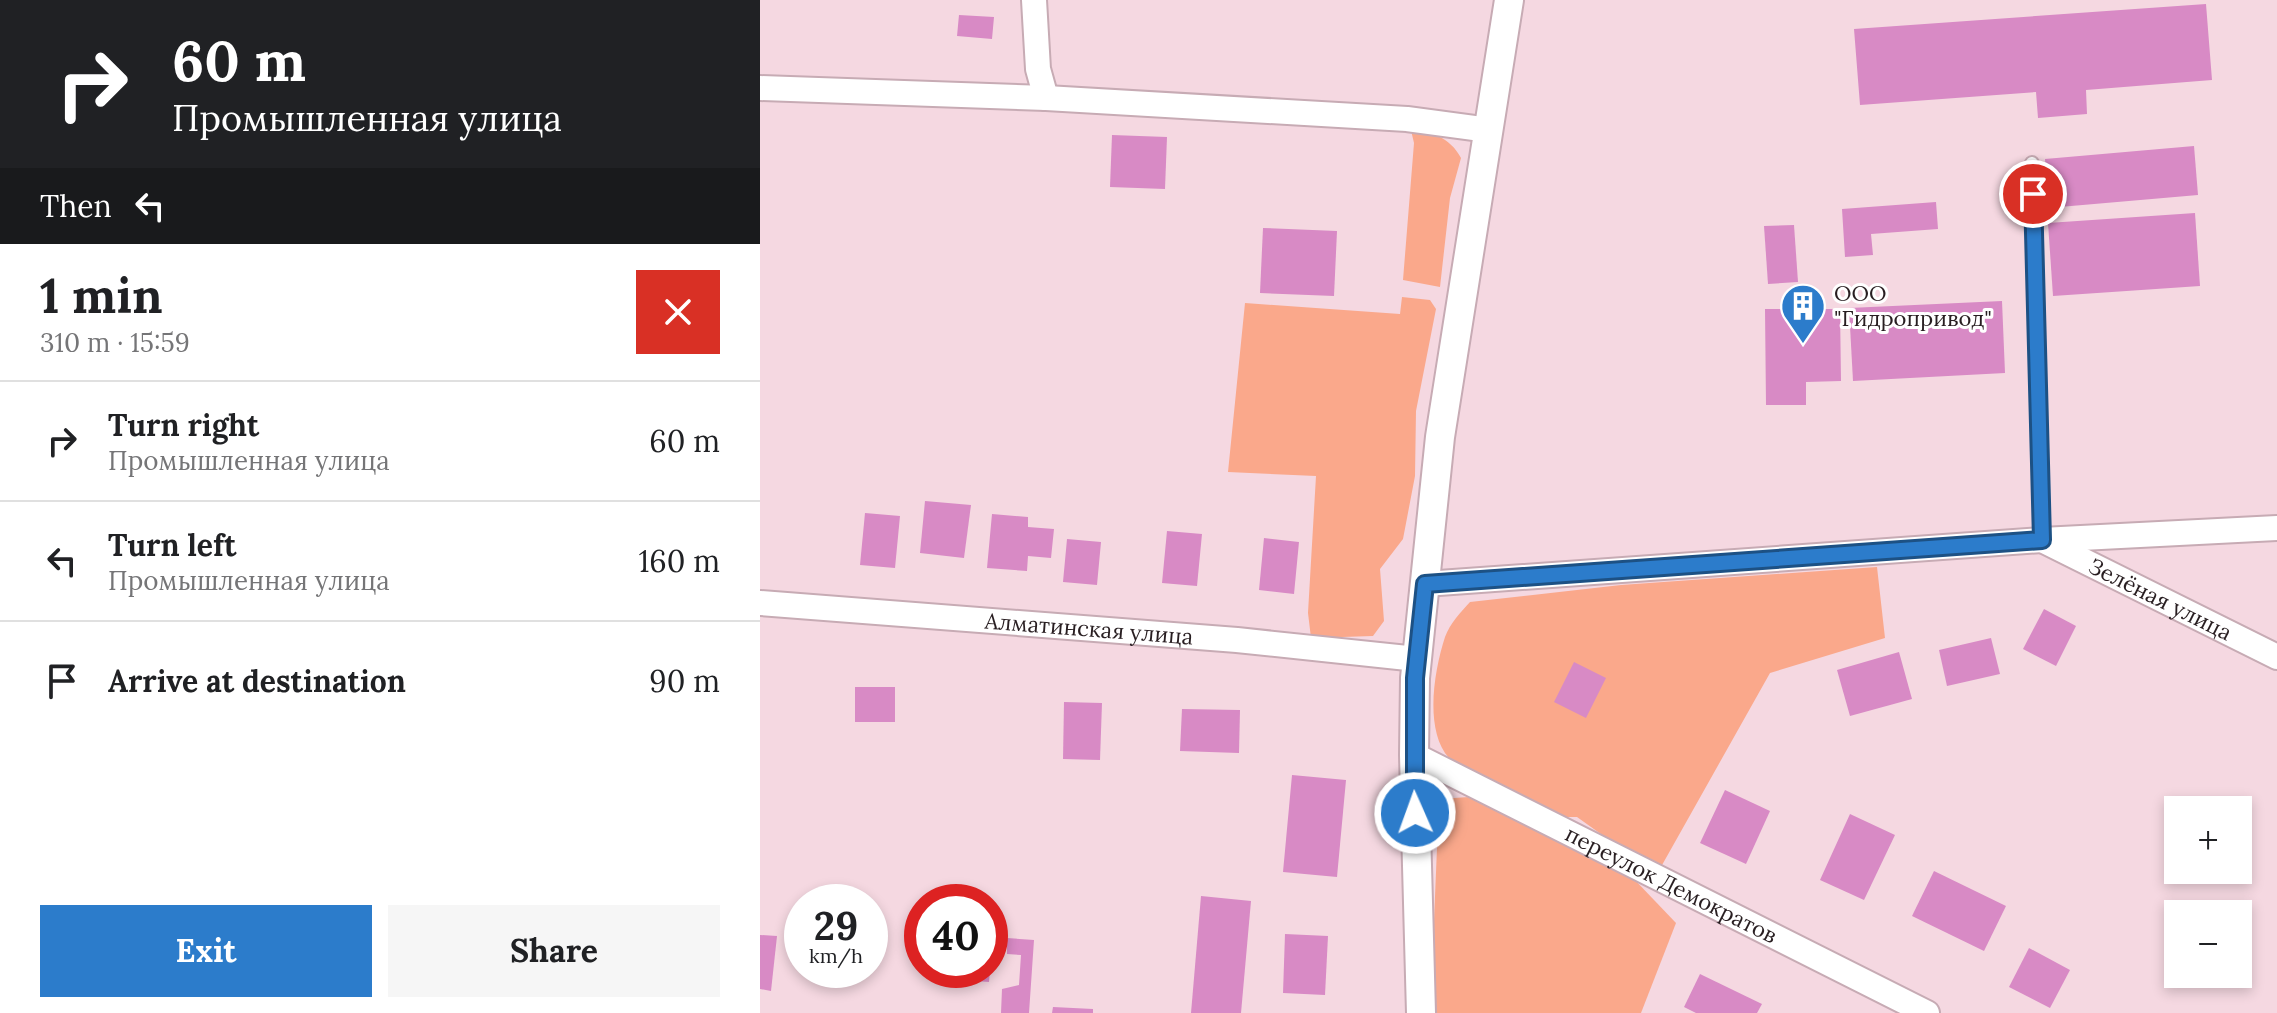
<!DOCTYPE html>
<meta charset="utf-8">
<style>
:root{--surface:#fff;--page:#f6f6f6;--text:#202124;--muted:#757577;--line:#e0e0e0;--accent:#2c7ccb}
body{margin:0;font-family:Lora,serif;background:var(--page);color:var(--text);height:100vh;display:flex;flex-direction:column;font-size:30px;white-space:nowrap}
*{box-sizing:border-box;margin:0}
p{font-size:26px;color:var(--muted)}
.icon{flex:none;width:44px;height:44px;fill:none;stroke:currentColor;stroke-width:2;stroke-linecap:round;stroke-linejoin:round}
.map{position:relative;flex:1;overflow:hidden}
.sheet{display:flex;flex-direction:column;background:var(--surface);width:760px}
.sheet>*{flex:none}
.top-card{background:#202124;color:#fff;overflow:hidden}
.controls{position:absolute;left:1404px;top:796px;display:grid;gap:16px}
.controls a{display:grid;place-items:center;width:88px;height:88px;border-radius:0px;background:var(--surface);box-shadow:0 4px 12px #0003;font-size:40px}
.speed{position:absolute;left:24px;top:884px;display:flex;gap:16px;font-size:40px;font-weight:700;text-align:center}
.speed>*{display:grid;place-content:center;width:104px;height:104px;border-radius:50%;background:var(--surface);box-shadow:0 4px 12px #0003;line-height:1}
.speed small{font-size:20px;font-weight:400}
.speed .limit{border:12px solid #d22;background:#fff;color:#111}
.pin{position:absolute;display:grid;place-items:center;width:68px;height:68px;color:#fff;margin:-34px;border:4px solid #fff;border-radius:50%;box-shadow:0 2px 8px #0007}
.me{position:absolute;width:88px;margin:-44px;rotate:358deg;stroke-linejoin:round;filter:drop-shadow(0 0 6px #0008)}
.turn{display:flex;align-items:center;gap:28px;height:168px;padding:0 40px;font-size:36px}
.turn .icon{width:104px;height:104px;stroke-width:2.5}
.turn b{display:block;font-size:56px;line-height:68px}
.then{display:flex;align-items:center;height:76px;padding:0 40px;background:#0003;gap:16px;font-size:30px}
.round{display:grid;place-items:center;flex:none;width:84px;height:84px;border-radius:0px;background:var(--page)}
.headline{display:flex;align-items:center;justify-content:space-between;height:136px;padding:0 40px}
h1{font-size:48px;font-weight:800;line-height:60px}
.cta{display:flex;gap:16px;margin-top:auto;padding:16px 40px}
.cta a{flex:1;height:92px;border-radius:0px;background:var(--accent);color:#fff;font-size:32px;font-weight:800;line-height:92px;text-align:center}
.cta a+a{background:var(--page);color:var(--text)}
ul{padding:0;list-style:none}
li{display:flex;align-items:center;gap:24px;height:120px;padding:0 40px;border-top:2px solid var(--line)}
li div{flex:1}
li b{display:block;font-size:30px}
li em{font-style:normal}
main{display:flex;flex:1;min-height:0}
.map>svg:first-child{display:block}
</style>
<main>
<section class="sheet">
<div class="top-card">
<div class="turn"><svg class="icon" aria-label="right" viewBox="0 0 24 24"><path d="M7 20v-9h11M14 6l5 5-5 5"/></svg><div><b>60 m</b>Промышленная улица</div></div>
<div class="then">Then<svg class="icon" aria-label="left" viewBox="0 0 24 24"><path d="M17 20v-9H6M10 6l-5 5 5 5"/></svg></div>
</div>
<div class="headline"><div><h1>1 min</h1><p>310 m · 15:59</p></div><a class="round" style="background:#d93025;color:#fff"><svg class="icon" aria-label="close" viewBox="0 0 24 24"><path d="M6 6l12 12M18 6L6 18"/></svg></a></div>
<ul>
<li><svg class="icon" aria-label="right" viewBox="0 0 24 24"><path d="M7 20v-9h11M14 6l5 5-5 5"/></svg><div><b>Turn right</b><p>Промышленная улица</p></div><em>60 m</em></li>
<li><svg class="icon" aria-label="left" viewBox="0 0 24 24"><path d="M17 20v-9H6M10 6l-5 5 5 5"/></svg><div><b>Turn left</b><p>Промышленная улица</p></div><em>160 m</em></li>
<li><svg class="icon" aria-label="arrive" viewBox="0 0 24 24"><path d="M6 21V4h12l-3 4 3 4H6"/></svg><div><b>Arrive at destination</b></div><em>90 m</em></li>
</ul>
<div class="cta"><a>Exit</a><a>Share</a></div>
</section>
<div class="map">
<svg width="1517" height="1013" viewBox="0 0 1517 1013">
<rect width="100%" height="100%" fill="#f5d8e1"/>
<g fill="#faa88b">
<path d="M 650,126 C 672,133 690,137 701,158 L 690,198 L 680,287 L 643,280 L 654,143 Z"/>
<polygon points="642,297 670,300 676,309 656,411 655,476 643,539 620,569 624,621 613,636 551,638 548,613 556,476 468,472 485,303 640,314"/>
<path d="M 1117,567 L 1125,638 L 1010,673 L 897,874 L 817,817 L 798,817 L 689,758 C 664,730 674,671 685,637 C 690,623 701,612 710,602 L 861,585 Z"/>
<polygon points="709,797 873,878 916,923 881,1013 674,1013 672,970 679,799"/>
</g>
<g fill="#d88ac5">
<polygon points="1446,4 1452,80 1326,90 1327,114 1278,118 1276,92 1100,105 1094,29"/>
<polygon points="199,15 234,17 232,39 197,36"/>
<polygon points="352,135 407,137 405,189 350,187"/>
<polygon points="1434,146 1438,195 1288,208 1285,159"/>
<polygon points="1176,202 1178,229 1111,234 1113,255 1085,257 1082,209"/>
<polygon points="1435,213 1440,286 1293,296 1288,223"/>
<polygon points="1034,225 1038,282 1008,284 1004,226"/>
<polygon points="503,228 577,231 574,296 500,293"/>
<polygon points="1242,301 1245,373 1093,381 1089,308"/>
<polygon points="1005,309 1080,309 1081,381 1046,382 1046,405 1006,405"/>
<polygon points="165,501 211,505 204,558 160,553"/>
<polygon points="105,513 140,516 135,568 100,565"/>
<polygon points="232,514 268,517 268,527 294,529 291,558 268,556 267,571 227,568"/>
<polygon points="407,531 442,534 437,586 402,583"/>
<polygon points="504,538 539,542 534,594 499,590"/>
<polygon points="307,539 341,542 337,585 303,582"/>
<polygon points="1284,609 1316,626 1296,666 1263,649"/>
<polygon points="1231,638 1240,674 1187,686 1179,650"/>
<polygon points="1139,652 1152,699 1090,716 1077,670"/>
<polygon points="814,662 846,678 826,718 794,702"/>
<rect x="95" y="687" width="40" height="35"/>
<polygon points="304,702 342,703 340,760 303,759"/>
<polygon points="422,709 480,710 479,753 420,751"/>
<polygon points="532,775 586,780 577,877 523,872"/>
<polygon points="965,790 1010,811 986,864 940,843"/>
<polygon points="1090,814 1135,835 1104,900 1060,880"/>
<polygon points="1174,871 1246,906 1224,951 1152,916"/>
<polygon points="441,896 491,901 481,1013 431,1013"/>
<polygon points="525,934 568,936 565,995 523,993"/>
<polygon points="0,935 17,936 11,991 0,989"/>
<polygon points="247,938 274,940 269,1013 241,1013 242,989 259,985 261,955 247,954"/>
<polygon points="1269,948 1310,970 1290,1008 1249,987"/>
<polygon points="190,970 230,970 229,982 189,979"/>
<polygon points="940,974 1002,1004 997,1013 936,1013 924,1007"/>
<polygon points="293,1007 333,1009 333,1013 292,1013"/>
</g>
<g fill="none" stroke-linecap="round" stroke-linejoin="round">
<g stroke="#c7abb4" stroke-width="16">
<polyline id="service" points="1272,163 1282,540"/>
</g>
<g stroke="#c7abb4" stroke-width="28">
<g id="minor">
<polyline points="274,0 278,69 286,98"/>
<polyline points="0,88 286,98 647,119 729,130"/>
<path id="s1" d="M 1284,541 L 1517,657"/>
<polyline points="665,584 1282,540 1517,528"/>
<path id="s2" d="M 0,603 L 477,640 L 657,659"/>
<path id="s3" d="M 654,755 L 1167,1013"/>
</g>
</g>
<g stroke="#c7abb4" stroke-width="32">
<polyline id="tertiary" points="661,1013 654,755 655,678 680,437 749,0"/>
</g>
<use href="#service" stroke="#fff" stroke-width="12"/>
<use href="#minor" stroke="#fff" stroke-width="24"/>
<use href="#tertiary" stroke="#fff" stroke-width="28"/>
</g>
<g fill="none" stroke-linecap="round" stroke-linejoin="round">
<g stroke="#1d5184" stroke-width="20">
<polyline id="route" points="655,813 655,678 665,584 1282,540 1273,194"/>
</g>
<use href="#route" stroke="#2c7ccb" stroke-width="14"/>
</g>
<defs>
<g id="building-pin" transform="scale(2.3)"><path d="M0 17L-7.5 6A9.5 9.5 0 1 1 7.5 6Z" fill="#2c7ccb" stroke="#fff"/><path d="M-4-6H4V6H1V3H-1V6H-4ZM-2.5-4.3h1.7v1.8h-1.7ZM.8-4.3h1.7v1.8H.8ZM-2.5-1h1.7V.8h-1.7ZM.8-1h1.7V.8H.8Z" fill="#fff"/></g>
</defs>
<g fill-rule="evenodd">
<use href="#building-pin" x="1043" y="306"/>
</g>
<g text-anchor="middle" stroke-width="6" stroke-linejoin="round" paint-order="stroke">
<g font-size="22" fill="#281e21" stroke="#fff" text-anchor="start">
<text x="1074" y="301">ООО<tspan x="1074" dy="25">"Гидропривод"</tspan></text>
</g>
<g font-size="22" fill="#281e21" stroke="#fff">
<text dy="8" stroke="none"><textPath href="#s1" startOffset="130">Зелёная улица</textPath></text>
<text dy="8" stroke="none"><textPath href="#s2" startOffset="330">Алматинская улица</textPath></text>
<text dy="8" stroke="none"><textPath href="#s3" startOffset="288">переулок Демократов</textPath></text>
</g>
</g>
</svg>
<div class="controls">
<a>+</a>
<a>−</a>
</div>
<div class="speed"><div>29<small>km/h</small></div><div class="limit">40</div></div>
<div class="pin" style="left:1273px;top:194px;background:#d93025"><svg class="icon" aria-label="arrive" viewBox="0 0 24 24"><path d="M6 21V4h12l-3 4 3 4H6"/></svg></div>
<svg class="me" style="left:655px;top:813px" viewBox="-20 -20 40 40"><circle r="17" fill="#2c7ccb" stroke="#fff" stroke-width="3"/><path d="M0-11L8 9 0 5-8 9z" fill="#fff"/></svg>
</div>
</main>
